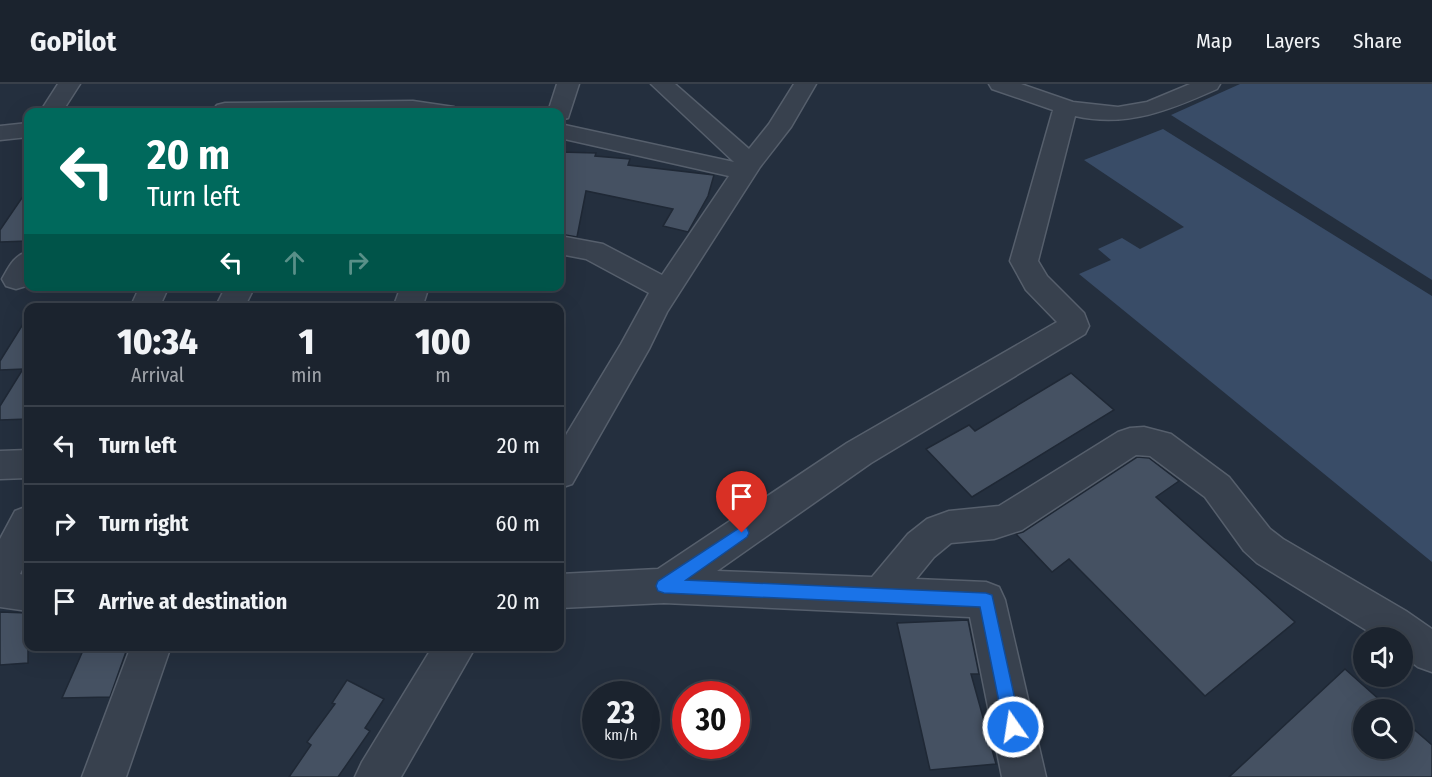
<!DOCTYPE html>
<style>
:root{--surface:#1b232e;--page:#282f3a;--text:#f1f3f6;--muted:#a0a4aa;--line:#39404a}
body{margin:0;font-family:"Fira Sans Condensed",sans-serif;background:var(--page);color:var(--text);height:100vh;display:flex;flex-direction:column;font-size:22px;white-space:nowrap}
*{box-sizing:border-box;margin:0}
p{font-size:20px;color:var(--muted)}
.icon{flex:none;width:33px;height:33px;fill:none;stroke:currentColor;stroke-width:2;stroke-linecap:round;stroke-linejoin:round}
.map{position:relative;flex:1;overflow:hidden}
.details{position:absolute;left:24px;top:219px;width:540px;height:348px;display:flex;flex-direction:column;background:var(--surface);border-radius:12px;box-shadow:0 6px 24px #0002,0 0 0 2px var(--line)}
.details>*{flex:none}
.top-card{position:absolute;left:24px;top:24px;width:540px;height:183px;border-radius:12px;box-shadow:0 6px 24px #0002,0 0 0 2px var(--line);background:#00695c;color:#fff;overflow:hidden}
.tools{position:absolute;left:1353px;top:543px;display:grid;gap:12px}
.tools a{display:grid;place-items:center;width:60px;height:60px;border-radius:50%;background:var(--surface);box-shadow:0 6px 24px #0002,0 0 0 2px var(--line);font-size:30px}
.speed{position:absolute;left:582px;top:597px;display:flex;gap:12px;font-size:30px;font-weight:700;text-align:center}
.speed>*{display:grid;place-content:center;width:78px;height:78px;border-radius:50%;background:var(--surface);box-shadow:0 6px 24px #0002,0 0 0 2px var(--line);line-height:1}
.speed small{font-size:15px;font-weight:400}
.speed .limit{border:9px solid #d22;background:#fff;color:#111}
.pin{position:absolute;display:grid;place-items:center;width:51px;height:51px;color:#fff;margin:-62px -26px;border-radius:50% 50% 50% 0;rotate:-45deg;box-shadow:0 0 6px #0007}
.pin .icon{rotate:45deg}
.me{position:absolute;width:66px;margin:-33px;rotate:347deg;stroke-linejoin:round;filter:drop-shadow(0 0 4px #0008)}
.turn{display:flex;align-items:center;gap:21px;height:126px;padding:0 24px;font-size:27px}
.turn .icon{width:78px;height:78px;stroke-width:2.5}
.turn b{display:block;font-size:42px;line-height:51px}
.lanes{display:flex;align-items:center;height:57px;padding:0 24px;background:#0003;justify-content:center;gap:30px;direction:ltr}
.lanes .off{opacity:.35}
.eta{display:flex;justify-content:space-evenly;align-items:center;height:102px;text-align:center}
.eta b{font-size:36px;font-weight:800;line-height:42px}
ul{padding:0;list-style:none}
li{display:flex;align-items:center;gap:18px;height:78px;padding:0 24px;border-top:2px solid var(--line)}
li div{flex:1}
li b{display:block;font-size:22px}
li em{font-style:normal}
header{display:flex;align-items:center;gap:36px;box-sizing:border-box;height:84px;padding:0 30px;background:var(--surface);border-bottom:2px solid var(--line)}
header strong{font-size:28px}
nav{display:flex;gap:33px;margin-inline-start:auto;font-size:21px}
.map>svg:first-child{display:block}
</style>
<header>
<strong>GoPilot</strong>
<nav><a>Map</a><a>Layers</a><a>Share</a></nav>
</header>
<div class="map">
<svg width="1432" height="693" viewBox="0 0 1432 693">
<rect width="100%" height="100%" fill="#242f3e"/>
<g fill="#394c67">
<polygon points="1240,0 1432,0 1432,196 1171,31"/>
<polygon points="1163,45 1432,212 1432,478 1079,190 1111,176 1098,165 1122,154 1140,165 1184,143 1084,76"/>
</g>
<g fill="#455162" stroke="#1f2835" stroke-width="1.5">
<polygon points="560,68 596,69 595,72 630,75 628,81 714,91 708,112 688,148 663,142 673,125 586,107 577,153 560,150"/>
<polygon points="28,105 28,157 0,158 0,146"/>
<polygon points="28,232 28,335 0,336 0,322 23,285 0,286 0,277"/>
<polygon points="1071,289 1114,326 972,413 926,365 969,341 975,347"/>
<polygon points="1137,373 1149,374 1179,397 1156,413 1295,538 1205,612 1069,475 1052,488 1016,450 1023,448"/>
<polygon points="0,528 28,529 28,579 0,581"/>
<polygon points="968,536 979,590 971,590 996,680 930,686 897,539"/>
<polygon points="85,562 128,562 110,613 62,614"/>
<polygon points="1345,585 1391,626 1364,626 1364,664 1402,664 1402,635 1432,661 1432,693 1229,693"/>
<polygon points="347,596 384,615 365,644 370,647 338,693 289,693 311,661 307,658 335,620 332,619"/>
</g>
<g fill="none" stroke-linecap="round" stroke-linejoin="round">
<g stroke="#565f6c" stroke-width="3">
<g id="minor">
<polygon points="58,0 80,0 62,28 40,28"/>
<polygon points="557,0 579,0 568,34 560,36 560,28 548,28"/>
<polygon points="651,0 675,0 749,65 769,40 794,0 816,0 791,43 760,83 667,228 649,265 572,400 560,404 560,361 621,260 649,209 586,175 560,170 560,152 603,160 662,191 729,92 560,54 560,40 734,78"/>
<path d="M 989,0 L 1021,0 L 1073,18 L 1118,23 L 1147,18 L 1190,0 L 1220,0 L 1217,5 C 1170,26 1127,44 1075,32 L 1038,177 L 1047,192 L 1084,229 L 1089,242 L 1085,250 L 871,379 L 717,487 L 872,493 L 908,450 L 927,435 L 949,427 L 999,422 L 1118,348 L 1130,344 L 1144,343 L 1171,350 L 1229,393 L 1270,445 L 1283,455 L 1406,527 L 1432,545 L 1432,588 L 1418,583 L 1402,571 L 1402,554 L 1379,554 L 1257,479 L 1244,467 L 1205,413 L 1150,372 L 1136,371 L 1022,446 L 994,455 L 951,459 L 934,473 L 916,495 L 986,498 L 999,503 L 1005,516 L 1046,693 L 1002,693 L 970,533 L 664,519 L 560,524 L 560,490 L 658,485 L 847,359 L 1057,238 L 1026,206 L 1010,177 L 1053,26 L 992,5 Z"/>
<polygon points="413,17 454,23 458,28 215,28 213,26 217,21 225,19"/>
<polygon points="28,39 28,53 0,56 0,42"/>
<path d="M 28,168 L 28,198 L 26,202 L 16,205 L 6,202 L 2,195 C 9,183 14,171 28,168 Z"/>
<polygon points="140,202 169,202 159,224 130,224"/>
<polygon points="226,202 255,202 244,224 215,224"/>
<polygon points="401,202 429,202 422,224 393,224"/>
<polygon points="28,366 28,394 0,395 0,367"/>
<polygon points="28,422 28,473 20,490 28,492 28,527 0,523 0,455 15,427"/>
<polygon points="131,562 171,562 126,693 82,693"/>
<polygon points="433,562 476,562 401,693 355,693 362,678"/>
</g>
</g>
<use href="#minor" fill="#38414e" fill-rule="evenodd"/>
</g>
<polygon fill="#1a73e8" stroke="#114b97" stroke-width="1.5" points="742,442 747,444 749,449 747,453 686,496 986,509 992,511 1021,643 1019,649 1013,652 1007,649 1004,643 980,523 664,509 658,507 656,502 658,497"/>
</svg>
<div class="tools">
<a><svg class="icon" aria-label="sound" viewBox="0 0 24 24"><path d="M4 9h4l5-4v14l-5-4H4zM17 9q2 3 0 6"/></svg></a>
<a><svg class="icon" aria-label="search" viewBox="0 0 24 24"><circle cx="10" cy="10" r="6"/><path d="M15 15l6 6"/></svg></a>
</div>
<div class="speed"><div>23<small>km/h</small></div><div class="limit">30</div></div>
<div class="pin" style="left:742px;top:449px;background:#d93025"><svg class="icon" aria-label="arrive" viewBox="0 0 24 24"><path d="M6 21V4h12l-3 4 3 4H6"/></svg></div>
<svg class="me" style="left:1013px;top:643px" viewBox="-20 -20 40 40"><circle r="17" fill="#1a73e8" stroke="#fff" stroke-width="3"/><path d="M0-11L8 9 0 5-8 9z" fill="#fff"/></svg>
<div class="top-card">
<div class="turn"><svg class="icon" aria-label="left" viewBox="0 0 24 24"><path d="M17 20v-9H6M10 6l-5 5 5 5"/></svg><div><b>20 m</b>Turn left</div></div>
<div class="lanes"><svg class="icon" aria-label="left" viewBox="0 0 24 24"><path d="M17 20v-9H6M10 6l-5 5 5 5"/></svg><svg class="icon off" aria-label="ahead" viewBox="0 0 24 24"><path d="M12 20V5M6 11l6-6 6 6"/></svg><svg class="icon off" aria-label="right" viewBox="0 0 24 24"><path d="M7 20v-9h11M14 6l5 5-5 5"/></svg></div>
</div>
<section class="details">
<div class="eta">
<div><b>10:34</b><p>Arrival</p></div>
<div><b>1</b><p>min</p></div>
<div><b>100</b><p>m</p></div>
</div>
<ul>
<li><svg class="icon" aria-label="left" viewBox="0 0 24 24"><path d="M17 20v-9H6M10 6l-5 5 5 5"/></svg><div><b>Turn left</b></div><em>20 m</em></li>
<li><svg class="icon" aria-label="right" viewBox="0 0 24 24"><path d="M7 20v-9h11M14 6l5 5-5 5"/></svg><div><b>Turn right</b></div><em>60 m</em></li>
<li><svg class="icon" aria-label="arrive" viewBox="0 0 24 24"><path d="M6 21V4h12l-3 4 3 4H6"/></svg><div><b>Arrive at destination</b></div><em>20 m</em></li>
</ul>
</section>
</div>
